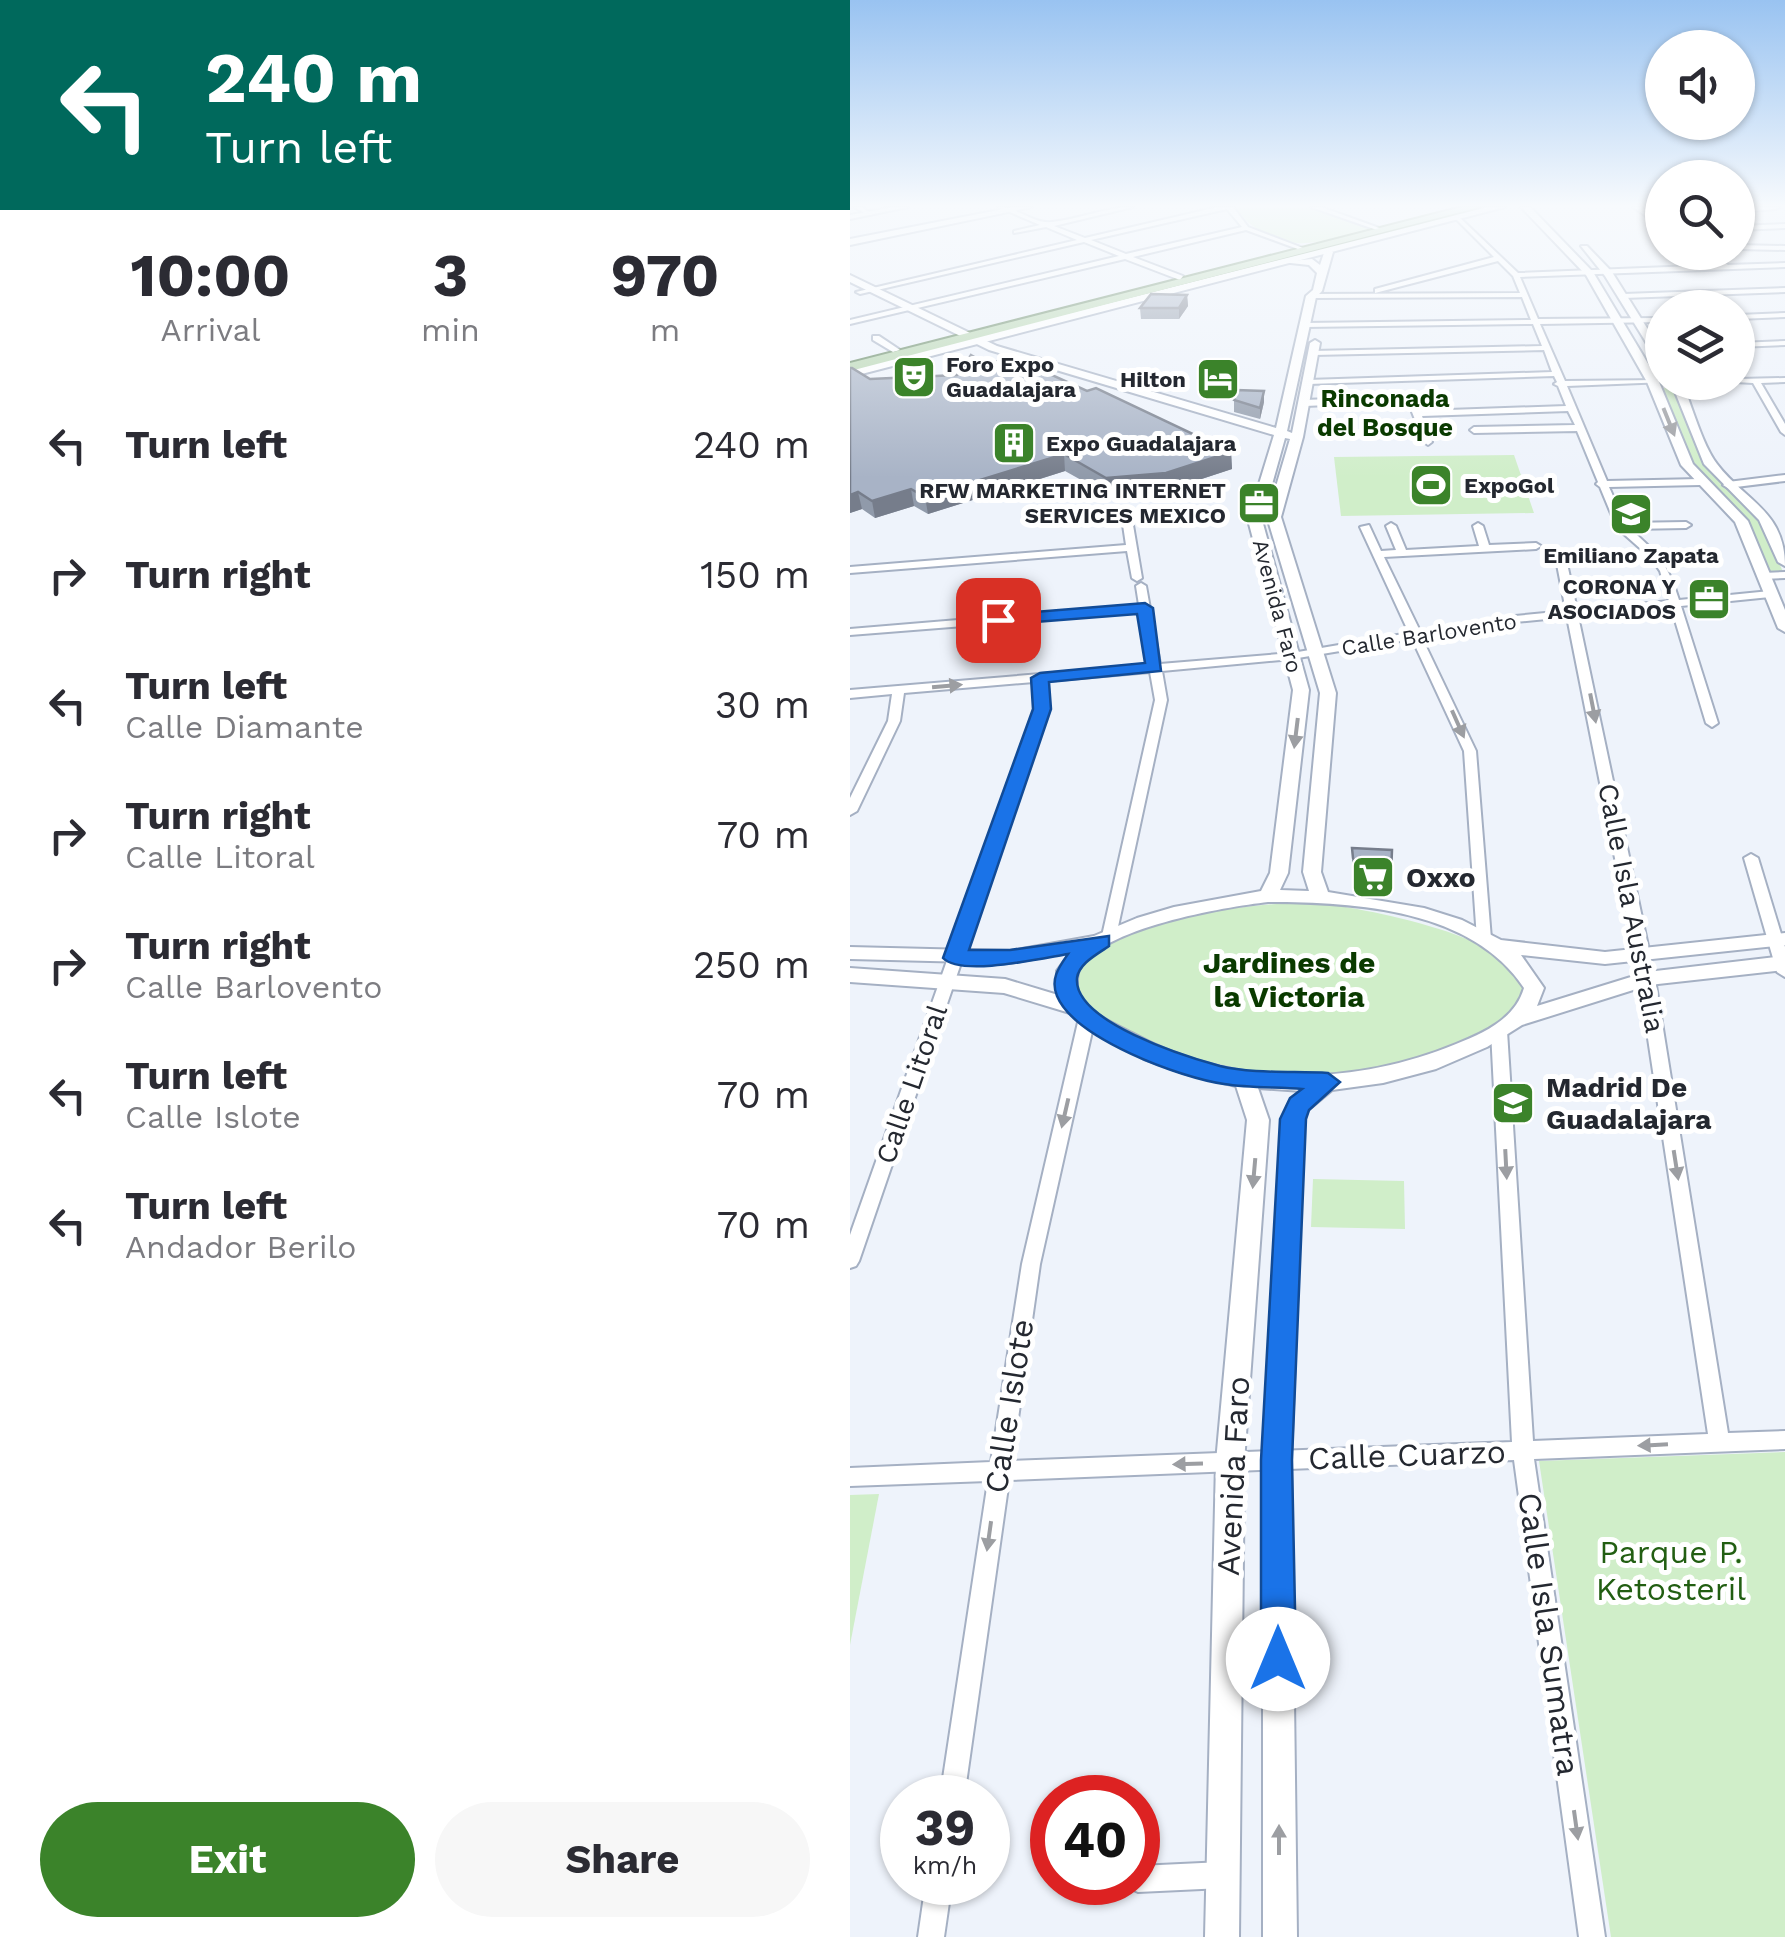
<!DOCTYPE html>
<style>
:root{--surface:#fff;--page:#f7f7f7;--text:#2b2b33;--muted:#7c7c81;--accent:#3b832a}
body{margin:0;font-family:"Work Sans",sans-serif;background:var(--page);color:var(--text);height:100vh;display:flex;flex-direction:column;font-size:38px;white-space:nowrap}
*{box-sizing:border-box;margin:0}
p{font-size:32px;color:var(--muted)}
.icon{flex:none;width:55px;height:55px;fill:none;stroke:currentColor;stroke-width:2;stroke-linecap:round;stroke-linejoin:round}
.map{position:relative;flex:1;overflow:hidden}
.details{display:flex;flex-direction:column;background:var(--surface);width:850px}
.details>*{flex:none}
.banner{background:#00695c;color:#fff;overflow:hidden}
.fabs{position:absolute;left:795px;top:30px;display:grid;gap:20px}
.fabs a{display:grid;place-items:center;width:110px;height:110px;border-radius:50%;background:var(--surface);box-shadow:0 2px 8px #0004;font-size:50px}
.speed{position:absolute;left:30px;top:1775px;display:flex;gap:20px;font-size:50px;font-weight:700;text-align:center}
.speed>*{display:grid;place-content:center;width:130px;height:130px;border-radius:50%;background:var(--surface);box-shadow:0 2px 8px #0004;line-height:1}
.speed small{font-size:25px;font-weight:400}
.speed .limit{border:15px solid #d22;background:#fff;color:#111}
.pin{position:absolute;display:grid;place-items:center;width:85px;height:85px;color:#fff;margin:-42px;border-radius:20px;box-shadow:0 5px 15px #0006}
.me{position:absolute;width:110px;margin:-55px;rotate:0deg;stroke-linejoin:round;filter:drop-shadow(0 0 8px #0008)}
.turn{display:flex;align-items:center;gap:35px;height:210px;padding:0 40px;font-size:45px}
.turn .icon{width:130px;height:130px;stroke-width:2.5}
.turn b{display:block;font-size:70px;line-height:85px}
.eta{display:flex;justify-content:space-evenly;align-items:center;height:170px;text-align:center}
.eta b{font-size:60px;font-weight:700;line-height:70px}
.primary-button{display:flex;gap:20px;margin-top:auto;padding:20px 40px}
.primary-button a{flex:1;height:115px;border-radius:60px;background:var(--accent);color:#fff;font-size:40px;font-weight:700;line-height:115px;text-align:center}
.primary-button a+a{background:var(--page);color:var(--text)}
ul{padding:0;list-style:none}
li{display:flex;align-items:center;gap:30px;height:130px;padding:0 40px}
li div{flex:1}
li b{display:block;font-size:38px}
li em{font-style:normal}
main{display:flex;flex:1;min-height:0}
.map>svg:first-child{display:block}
</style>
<main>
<section class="details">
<div class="banner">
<div class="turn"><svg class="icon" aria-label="left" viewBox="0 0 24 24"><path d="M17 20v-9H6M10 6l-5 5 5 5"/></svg><div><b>240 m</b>Turn left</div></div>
</div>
<div class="eta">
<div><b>10:00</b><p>Arrival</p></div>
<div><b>3</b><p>min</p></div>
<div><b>970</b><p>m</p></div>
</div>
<ul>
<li><svg class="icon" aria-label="left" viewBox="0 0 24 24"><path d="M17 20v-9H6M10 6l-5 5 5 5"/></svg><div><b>Turn left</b></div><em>240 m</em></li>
<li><svg class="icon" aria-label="right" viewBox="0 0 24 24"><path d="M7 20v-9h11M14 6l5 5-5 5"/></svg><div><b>Turn right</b></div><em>150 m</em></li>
<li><svg class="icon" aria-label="left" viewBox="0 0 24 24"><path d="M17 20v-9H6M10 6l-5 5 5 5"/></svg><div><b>Turn left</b><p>Calle Diamante</p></div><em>30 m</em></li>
<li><svg class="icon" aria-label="right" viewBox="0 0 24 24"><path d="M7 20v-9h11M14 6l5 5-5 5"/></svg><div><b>Turn right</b><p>Calle Litoral</p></div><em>70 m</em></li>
<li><svg class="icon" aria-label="right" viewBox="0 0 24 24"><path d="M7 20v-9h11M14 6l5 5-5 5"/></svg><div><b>Turn right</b><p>Calle Barlovento</p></div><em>250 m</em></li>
<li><svg class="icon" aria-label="left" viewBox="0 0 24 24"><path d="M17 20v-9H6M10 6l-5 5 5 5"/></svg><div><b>Turn left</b><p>Calle Islote</p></div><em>70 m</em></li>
<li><svg class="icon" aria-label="left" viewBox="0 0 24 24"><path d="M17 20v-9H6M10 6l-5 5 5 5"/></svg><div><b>Turn left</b><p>Andador Berilo</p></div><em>70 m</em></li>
</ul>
<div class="primary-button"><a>Exit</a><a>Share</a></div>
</section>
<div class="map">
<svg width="935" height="1937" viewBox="0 0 935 1937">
<rect width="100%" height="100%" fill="#eef3fb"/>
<g fill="#d0eec9">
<path d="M 384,207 L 458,207 L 523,229 C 466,243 427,260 384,207 Z"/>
<polygon points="812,388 822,388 858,469 911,520 933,572 917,573 895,521 842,467"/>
<polygon points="664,455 684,513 491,516 484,457"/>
<path d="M 460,902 C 495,905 697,938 671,999 C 662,1021 630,1031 610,1041 C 504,1095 376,1080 273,1030 C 257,1022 226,1005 224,985 C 218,918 416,903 460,902 Z"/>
<polygon points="463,1179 554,1181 555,1229 461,1227"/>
<polygon points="935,1452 935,1937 761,1937 689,1461"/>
<polygon points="29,1494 0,1645 0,1495"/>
</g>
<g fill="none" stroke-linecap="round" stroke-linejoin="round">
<g stroke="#a5b0c3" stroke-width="4">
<polygon id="pedestrian" points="4,207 11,207 23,214 18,215"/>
</g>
<g stroke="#a5b0c3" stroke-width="4">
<g id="minor">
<polygon points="43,207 58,207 0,219 0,215"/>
<path d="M 148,207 C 167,207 184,224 202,222 C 230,219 255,207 283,207 L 204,226 L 235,238 L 368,207 L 383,207 L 398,227 L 453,248 L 448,249 L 396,230 L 283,257 L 333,276 L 330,280 L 275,259 L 0,324 L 0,320 L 269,256 L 234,242 L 10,294 L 6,292 L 227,240 L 196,227 L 164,233 L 164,231 L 190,225 ZM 377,209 L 392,227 L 276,254 L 241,240 Z"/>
<polygon points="461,207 471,207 532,229 527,230"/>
<polygon points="783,207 791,207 812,222 812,227"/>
<polygon points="929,207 926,209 888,212 888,208"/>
<path d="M 608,216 L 668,273 L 869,265 L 851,252 L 859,252 L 878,265 L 935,263 L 935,267 L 670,277 L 688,319 L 812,318 L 812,322 L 690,324 L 715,381 L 812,380 L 812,382 L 816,382 L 717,386 L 757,481 L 850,479 L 855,482 L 850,485 L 759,487 L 775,523 L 836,522 L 841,525 L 836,528 L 780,529 C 808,553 818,564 829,600 L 920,591 L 925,594 L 920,597 L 831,606 L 868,723 L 862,727 L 856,723 L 821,607 L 728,616 L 805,979 L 878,1433 L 935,1431 L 935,1449 L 684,1459 L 755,1937 L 729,1937 L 664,1460 L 159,1480 L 114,1798 L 90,1798 L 138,1481 L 0,1486 L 0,1468 L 141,1462 L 172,1264 L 229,1018 L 237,1013 L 245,1018 L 190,1264 L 162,1461 L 662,1442 L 641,1031 L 649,1026 L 657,1031 L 683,1441 L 858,1434 L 789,979 L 717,617 L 665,622 L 572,638 L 626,751 L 641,939 L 634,944 L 627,939 L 614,751 L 562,639 L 442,659 L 312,671 L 317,700 L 266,936 L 259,941 L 252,936 L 305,700 L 300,672 L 196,681 L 198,709 L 9,1261 L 6,1266 L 0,1268 L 0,1235 L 186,709 L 184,682 L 54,693 L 50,721 L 7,811 L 0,815 L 0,798 L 38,721 L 42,694 L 0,698 L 0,690 L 299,665 L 290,612 L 0,635 L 0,629 L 289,605 L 286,586 L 291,583 L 296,586 L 310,664 L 442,653 L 559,633 L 510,527 L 519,525 L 531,551 L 546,550 L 536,526 L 541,523 L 546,526 L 556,550 L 629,546 L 623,526 L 628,523 L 633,526 L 639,545 L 686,543 L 691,546 L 686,549 L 534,557 L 570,631 L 665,616 L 716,611 L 705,554 L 710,551 L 715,554 L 727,610 L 819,601 L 810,571 L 801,558 L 767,528 L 750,487 L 746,484 L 748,482 L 727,431 L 624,433 L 620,430 L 624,427 L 725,425 L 718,411 L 572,416 L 582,442 L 578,445 L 574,442 L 558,402 L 454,406 L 450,403 L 454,400 L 561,396 L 565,399 L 570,411 L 716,406 L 708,386 L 704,384 L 707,382 L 704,376 L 458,384 L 454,382 L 458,380 L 702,372 L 694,350 L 463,355 L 459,353 L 463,351 L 692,346 L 683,324 L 455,327 L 451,325 L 455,323 L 681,320 L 672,297 L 461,298 L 457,296 L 461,294 L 670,293 L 663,276 L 648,261 L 525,293 L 525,289 L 644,257 L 606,219 Z"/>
<polygon points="935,224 935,228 888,230 888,226"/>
<polygon points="888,245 935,246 935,250 888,249"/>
<polygon points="935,288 935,292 774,298 770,296 774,294"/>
<polygon points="935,313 935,317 888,319 888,315"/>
<polygon points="23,336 29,336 50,350 43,352 23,340"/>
<polygon points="935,341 935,345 888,347 888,343"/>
<polygon points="935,378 935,382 911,383 935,424 935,435 931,432 903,383 885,382 888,382 888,379"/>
<polygon points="935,475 935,481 878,488 873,485 878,482"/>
<polygon points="278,522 283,525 292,578 287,581 282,578 277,551 0,573 0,567 276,545 273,525"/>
<polygon points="935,572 935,578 913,579 908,576 913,573"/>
<polygon points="901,854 908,858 935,947 935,977 927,972 894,858"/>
<polygon points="373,1862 382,1866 386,1875 382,1884 373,1888 288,1892 279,1888 277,1882 288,1882 288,1866"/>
<polygon points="76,1882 102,1882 94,1937 68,1937"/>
</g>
</g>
<g stroke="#a5b0c3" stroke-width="4">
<g id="tertiary">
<polygon points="164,207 182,207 0,245 0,239"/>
<polygon points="671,207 680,207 743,272 809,382 843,464 898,521 935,610 935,632 928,628 885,522 831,465 797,382 736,275"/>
<polygon points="731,246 737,246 762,272 812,352 812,363 807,360 755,276"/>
<path d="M 475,250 L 483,252 L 472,291 L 466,297 L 437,431 L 442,433 L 460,343 L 465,340 L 470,343 L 453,437 L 431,517 L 486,693 L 471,872 L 478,892 L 574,908 L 612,920 L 651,940 L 755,952 L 935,933 L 935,945 L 755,964 L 671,955 L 694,988 L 687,1006 L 797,972 L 935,956 L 935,970 L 799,985 L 672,1025 L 637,1047 L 586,1069 L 533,1083 L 482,1090 L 458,1110 L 454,1119 L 441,1460 L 447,1937 L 413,1937 L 413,1460 L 432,1119 L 441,1099 L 452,1091 L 408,1088 L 419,1120 L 394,1462 L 389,1937 L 355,1937 L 366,1462 L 397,1120 L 386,1086 L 337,1074 L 294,1059 L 220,1013 L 154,993 L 0,982 L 0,968 L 155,979 L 208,995 L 207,971 L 221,952 L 160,963 L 0,959 L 0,947 L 160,951 L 244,936 L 287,918 L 324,907 L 411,891 L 420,873 L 443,690 L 398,520 L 424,435 L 139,350 L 0,282 L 0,275 L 147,346 L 426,428 L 456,296 L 463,290 L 467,273 L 459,265 L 431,262 L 462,259 L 470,265 ZM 435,438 L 440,439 L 417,517 L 470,693 L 453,872 L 459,891 L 430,890 L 438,873 L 459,690 L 412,520 ZM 418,902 C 505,902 622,909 674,988 C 665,1019 634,1033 606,1044 C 501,1087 382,1088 282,1033 C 262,1023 238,1013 227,993 C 227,986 226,976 229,970 C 249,928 375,907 418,902 Z"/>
<path d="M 821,382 L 832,382 C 842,406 852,444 867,464 C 895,501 935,511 935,566 L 928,562 L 909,520 L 854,464 Z"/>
</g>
</g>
<g stroke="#a5b0c3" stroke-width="4">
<polygon id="secondary" points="638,207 655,207 0,377 0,369"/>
</g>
<g stroke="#61855e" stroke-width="4">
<polygon id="primary" points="612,207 630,207 0,371 0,363"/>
</g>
<use href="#pedestrian" fill="#fff" fill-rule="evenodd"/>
<use href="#minor" fill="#fff" fill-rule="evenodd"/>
<use href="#tertiary" fill="#fff" fill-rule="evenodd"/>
<use href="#secondary" fill="#fff" fill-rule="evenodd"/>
<use href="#primary" fill="#b4d4ad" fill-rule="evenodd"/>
</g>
<g fill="#909aaa">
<polygon points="337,295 338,306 329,319 291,319 290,308"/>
<polygon points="133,362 237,391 381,452 382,469 318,490 258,495 215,471 78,514 64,506 25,518 12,509 0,513 20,379 107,375"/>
<polygon points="414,391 414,402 410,419 384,412 384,400"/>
<polygon points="502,848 542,850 540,891 517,889 502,873"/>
</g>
<g fill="#767d8b">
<polygon points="337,295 338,306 329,319 329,308"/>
<polygon points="414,391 414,402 410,419 410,408"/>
<polygon points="381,452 382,469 318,490 258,495 256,478"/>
<polygon points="214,454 215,471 78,514 75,497"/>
<polygon points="61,489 64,506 25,518 22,501"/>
<polygon points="8,492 12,509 0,513 0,495"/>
</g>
<g fill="#a8b3c6" stroke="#767d8b" stroke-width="2.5">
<polygon points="301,294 337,295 329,308 290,308"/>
<polygon points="121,355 133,362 169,360 237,391 246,388 381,452 316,473 256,478 214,454 75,497 61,489 22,501 8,492 0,495 0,368 2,368 20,379 107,375"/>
<polygon points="386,390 414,391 410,408 384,400"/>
<polygon points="502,848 542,850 541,875 518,874 503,858"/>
</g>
<defs><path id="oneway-solid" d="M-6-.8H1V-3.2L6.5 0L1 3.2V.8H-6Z" transform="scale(2.5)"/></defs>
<g fill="#9c9ea2">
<use href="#oneway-solid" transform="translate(819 422) rotate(68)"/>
<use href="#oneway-solid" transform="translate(97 686) rotate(-5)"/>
<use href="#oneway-solid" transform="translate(743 708) rotate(79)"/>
<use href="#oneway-solid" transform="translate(608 724) rotate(66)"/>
<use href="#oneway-solid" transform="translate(446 733) rotate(97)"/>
<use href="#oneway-solid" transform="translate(215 1113) rotate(103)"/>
<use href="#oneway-solid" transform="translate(656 1164) rotate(87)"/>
<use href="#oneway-solid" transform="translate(826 1165) rotate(81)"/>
<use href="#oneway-solid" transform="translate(404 1173) rotate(95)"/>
<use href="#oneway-solid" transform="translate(803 1445) rotate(177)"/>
<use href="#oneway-solid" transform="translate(338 1464) rotate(178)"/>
<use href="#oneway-solid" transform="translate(139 1536) rotate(98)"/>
<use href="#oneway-solid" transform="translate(726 1825) rotate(82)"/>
<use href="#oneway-solid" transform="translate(429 1840) rotate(-90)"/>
</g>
<linearGradient id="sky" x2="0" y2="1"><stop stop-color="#99c3f1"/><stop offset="0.43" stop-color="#f7fafd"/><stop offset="1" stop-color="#f7fafd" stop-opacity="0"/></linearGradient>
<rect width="935" height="478" fill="url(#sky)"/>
<path fill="#1a73e8" stroke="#114b97" stroke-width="2.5" d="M 295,603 L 303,608 L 311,671 L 199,682 L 201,709 L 119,950 L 160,950 L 259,936 L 259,946 C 248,954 229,963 227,978 C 223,1022 337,1057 370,1066 C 403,1074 444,1071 478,1073 L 490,1082 L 459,1110 L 456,1119 L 442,1460 L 446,1659 L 441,1671 L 428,1676 L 416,1671 L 411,1659 L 411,1460 L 430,1119 L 440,1098 L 452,1089 C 426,1087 399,1088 374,1084 C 331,1078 225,1039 207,996 C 200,979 209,967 218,954 C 193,958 111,977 93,958 L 183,709 L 181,678 L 190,673 L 295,663 L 287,614 L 148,625 L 139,620 L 148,615 Z"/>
<defs>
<g id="theatre-square" transform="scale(2.25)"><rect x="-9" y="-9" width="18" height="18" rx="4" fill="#3b832a" stroke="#fff"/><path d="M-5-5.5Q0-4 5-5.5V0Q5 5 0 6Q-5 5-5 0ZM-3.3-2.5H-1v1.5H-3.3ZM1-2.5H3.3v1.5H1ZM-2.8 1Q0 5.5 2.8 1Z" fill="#fff"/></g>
<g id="hotel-square" transform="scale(2.25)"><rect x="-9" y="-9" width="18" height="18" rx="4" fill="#3b832a" stroke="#fff"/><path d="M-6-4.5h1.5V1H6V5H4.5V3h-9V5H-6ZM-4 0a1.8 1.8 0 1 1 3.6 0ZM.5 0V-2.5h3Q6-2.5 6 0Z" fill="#fff"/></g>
<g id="building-square" transform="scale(2.25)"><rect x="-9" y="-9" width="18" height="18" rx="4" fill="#3b832a" stroke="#fff"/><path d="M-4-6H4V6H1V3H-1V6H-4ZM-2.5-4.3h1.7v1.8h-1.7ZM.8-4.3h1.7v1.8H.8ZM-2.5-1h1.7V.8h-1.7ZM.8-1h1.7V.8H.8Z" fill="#fff"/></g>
<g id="stadium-square" transform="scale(2.25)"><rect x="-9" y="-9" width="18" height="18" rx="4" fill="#3b832a" stroke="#fff"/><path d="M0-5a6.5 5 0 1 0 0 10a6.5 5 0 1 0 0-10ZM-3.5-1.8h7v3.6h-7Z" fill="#fff"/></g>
<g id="office-square" transform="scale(2.25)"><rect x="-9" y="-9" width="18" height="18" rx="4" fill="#3b832a" stroke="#fff"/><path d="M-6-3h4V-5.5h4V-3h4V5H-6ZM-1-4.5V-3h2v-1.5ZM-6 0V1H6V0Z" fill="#fff"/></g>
<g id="school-square" transform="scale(2.25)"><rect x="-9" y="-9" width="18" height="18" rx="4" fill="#3b832a" stroke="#fff"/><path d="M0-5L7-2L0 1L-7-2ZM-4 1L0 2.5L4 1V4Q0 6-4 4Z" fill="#fff"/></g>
<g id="supermarket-square" transform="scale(2.25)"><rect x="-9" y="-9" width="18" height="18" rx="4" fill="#3b832a" stroke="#fff"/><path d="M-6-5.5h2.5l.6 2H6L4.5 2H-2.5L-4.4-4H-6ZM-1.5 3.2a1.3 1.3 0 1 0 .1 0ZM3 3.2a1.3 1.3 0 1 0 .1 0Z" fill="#fff"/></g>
</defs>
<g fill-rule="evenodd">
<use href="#theatre-square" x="64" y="377"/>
<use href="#hotel-square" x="368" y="379"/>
<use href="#building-square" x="164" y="443"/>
<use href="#stadium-square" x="581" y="485"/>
<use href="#office-square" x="409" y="503"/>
<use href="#school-square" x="781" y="514"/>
<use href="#office-square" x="859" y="599"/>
<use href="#supermarket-square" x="523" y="877"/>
<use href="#school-square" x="663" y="1103"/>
</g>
<g text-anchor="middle" stroke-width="10" stroke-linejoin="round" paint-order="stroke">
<g font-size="22" font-weight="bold" fill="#242830" stroke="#fff" text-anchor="start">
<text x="96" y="372">Foro Expo<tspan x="96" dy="25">Guadalajara</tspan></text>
<text x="336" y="387" text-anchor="end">Hilton</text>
<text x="196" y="451">Expo Guadalajara</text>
<text x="614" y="493">ExpoGol</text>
<text x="376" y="498" text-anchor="end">RFW MARKETING INTERNET<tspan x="376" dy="25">SERVICES MEXICO</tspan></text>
<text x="781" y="563" text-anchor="middle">Emiliano Zapata</text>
<text x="826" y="594" text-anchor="end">CORONA Y<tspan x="826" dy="25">ASOCIADOS</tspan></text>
</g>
<g font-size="22" fill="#242830" stroke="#fff">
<text transform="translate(428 606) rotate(75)" y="8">Avenida Faro</text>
<text transform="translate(579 634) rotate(-9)" y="8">Calle Barlovento</text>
</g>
<g font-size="25" font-weight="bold" fill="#0a3a00" stroke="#fff">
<text x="535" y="407">Rinconada<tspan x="535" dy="29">del Bosque</tspan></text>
</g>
<g font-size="28" font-weight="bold" fill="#242830" stroke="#fff" text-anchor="start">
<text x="556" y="887">Oxxo</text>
<text x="696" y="1097">Madrid De<tspan x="696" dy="32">Guadalajara</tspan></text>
</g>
<g font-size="28" fill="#242830" stroke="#fff">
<text transform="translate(782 908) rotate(79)" y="10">Calle Isla Australia</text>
<text transform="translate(61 1084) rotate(-71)" y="10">Calle Litoral</text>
</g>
<g font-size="30" font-weight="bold" fill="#0a3a00" stroke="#fff">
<text x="439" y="973">Jardines de<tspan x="439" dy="34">la Victoria</tspan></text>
</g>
<g font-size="32" fill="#242830" stroke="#fff">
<text transform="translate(159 1406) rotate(-81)" y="11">Calle Islote</text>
<text transform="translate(557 1455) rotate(-2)" y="11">Calle Cuarzo</text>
<text transform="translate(383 1476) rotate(-87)" y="11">Avenida Faro</text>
<text transform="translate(699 1634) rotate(82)" y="11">Calle Isla Sumatra</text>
</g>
<g font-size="32" fill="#225e12" stroke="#fff">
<text x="821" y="1563">Parque P.<tspan x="821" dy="37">Ketosteril</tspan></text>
</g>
</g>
</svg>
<div class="fabs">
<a><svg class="icon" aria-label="sound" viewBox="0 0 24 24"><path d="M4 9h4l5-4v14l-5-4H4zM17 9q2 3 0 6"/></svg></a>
<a><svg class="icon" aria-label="search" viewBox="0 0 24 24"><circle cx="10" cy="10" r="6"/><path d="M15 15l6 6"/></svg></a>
<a><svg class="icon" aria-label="layers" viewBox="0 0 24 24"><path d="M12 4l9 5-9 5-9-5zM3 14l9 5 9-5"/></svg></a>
</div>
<div class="speed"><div>39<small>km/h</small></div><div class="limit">40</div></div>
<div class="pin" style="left:148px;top:620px;background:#d93025"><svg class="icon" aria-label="arrive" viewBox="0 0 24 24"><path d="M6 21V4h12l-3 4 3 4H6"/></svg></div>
<svg class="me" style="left:428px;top:1659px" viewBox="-20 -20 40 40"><circle r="19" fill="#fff"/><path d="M0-13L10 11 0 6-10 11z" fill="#1a73e8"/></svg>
</div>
</main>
